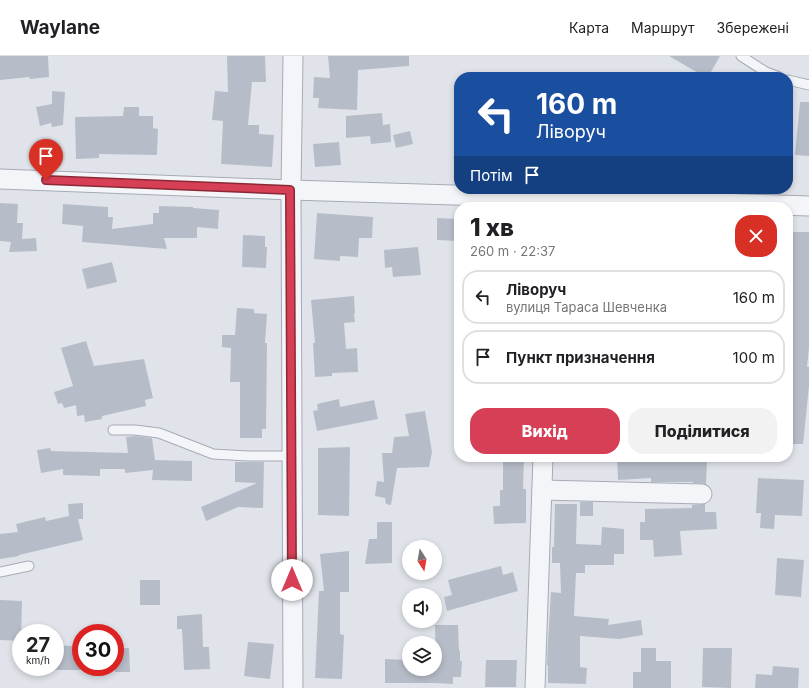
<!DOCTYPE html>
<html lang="uk">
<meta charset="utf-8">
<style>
:root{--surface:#fff;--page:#f2f2f2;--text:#202124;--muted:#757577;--line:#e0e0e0;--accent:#d63f55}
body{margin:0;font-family:Inter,sans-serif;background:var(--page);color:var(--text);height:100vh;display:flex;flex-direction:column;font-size:15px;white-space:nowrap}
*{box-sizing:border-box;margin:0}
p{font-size:13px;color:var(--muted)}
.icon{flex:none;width:22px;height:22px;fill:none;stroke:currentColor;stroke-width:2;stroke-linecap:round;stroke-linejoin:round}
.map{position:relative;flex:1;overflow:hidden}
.sheet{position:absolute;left:454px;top:146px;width:339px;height:260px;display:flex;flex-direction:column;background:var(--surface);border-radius:16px;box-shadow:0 2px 6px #0003}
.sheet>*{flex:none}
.top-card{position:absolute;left:454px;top:16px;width:339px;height:122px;border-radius:16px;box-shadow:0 2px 6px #0003;background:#1a4fa0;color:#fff;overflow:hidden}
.needle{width:26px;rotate:169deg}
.buttons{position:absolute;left:402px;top:484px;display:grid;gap:8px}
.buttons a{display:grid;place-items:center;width:40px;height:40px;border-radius:50%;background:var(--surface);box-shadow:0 2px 6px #0003;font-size:20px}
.speed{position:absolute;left:12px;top:568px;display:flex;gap:8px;font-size:20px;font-weight:700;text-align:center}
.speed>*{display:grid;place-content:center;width:52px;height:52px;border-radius:50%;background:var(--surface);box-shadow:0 2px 6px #0003;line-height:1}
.speed small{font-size:10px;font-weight:400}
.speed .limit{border:6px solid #d22;background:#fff;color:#111}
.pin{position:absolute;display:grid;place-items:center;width:34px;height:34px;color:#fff;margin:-41px -17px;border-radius:50% 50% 50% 0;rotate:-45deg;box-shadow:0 0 4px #0007}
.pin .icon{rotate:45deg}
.me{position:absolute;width:44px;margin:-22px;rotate:0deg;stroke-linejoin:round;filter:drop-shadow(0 0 3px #0008)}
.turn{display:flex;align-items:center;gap:14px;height:84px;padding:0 16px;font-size:18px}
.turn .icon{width:52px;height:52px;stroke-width:2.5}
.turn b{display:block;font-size:28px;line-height:34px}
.then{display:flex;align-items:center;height:38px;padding:0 16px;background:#0003;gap:8px;font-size:15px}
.round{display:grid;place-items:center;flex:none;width:42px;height:42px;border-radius:16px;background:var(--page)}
.overview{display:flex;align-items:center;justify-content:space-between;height:68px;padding:0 16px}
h1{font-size:24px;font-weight:800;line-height:30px}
.cta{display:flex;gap:8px;margin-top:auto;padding:8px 16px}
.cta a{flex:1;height:46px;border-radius:16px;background:var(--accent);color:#fff;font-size:16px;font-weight:800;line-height:46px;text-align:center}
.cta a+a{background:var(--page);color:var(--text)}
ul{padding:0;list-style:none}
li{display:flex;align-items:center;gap:12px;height:54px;margin:0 8px 6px;padding:0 8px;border:2px solid var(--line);border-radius:16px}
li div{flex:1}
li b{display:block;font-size:15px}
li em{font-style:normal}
header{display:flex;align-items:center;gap:24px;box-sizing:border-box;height:56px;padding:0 20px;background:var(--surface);border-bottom:1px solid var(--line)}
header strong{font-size:19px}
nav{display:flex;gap:22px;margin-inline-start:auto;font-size:14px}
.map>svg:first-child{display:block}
</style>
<header>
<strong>Waylane</strong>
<nav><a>Карта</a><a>Маршрут</a><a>Збережені</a></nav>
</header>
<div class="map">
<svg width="809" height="632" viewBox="0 0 809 632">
<rect width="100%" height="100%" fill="#e0e4ea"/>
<g fill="#b7bdc8">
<polygon points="0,0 48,0 49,21 30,23 29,21 0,24"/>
<polygon points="227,0 265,0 266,26 252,26 248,69 259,69 259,78 274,79 272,111 221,108 223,65 212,64 215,35 228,36"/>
<polygon points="328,0 409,0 409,10 358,14 357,54 318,52 319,42 313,42 314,21 330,22"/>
<polygon points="669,0 720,0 708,21 705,21"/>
<polygon points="52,35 65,36 63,69 52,71 51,67 40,70 36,51 52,48"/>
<polygon points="800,46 809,46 809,100 795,99"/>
<polygon points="124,51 139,51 139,60 153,60 153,72 158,73 157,99 99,98 99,102 76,103 75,61 123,60"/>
<polygon points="382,57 383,69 390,68 391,86 371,88 370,80 346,82 346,60"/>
<polygon points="410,75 413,88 396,92 393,79"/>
<polygon points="339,86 341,109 315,111 313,88"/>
<polygon points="0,147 18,148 17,167 23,167 22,183 36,182 37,195 9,196 11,186 0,185"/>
<polygon points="63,148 108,151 108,161 113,161 112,173 153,168 153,157 159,157 159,150 193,151 193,152 219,154 218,173 197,171 197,182 164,182 167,193 82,186 83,170 62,168"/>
<polygon points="317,157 373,161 372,182 359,182 358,201 340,200 340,205 314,203"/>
<polygon points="437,162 459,163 459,185 437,184"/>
<polygon points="788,176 809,176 809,292 807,311 809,311 809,330 803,388 788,388"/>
<polygon points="243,179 265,180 265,191 267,191 266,212 242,211"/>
<polygon points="418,191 421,219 393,221 392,211 385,212 384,194"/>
<polygon points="112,206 117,226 87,233 82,213"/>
<polygon points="354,240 355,257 354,258 355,266 344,267 346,293 357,292 358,316 332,317 332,320 315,321 313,287 315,287 311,244"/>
<polygon points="237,252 254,253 254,257 267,258 265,287 267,287 266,373 262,373 262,382 240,382 240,326 230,326 231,292 222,291 222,279 235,279"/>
<polygon points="86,285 94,310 144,303 153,342 145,344 146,350 102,360 102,363 85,366 84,359 77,360 76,349 64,352 62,347 58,348 54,336 73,330 61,292"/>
<polygon points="339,343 340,351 374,344 378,363 317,375 313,355 318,354 317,348"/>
<polygon points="425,355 432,396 429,411 397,412 391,449 386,448 385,442 375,440 377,425 384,426 382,397 392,397 394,381 409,380 405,358"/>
<polygon points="135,380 152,382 155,404 192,405 192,425 152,424 153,414 125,417 125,413 100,413 100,420 63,419 63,413 41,417 37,394 50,392 51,395 128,397 126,381"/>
<polygon points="350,391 349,460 318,459 318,392"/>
<polygon points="503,401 524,401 523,433 526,433 526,467 494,468 493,450 500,450 500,434 503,434"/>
<polygon points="617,401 644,401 644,403 689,402 689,404 707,405 706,428 693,427 693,426 651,426 651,422 618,424"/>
<polygon points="235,406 264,406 263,452 238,451 206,465 201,451 257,427 235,426"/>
<polygon points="758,422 804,424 802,460 775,459 774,473 760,472 761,457 756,457"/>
<rect x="580" y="446" width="13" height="14"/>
<polygon points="83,447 83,463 78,463 83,484 19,499 19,500 0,503 0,478 18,476 16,468 45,461 46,465 69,460 68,448"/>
<polygon points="555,448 577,448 576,488 601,489 602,471 624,473 624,498 614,498 614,509 585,509 585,517 576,517 574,560 609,563 608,569 641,564 643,579 619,583 580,580 580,611 587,612 586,628 548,627 548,609 547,609 548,585 551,536 561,537 560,507 552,507 552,491 554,491"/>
<polygon points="705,448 705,456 716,456 717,473 680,475 682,499 654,501 653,484 640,484 640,466 645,466 645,453 692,452 692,449"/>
<polygon points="377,466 392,466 392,507 365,508 369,483 377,483"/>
<polygon points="349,495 349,536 340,536 340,578 344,579 342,623 315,622 319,535 324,535 320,498"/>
<polygon points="777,502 804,504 801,541 775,539"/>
<polygon points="501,510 503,519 513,516 518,535 447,555 444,541 452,539 448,524"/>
<rect x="140" y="524" width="20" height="25"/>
<polygon points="0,544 22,545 21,585 0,584"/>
<polygon points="202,558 203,591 209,591 210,613 184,614 182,573 177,573 177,560"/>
<polygon points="435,569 458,569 459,595 460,595 460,605 462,605 461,621 453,621 453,628 434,627 385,627 385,603 409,604 409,613 435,613 435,603 436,603"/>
<polygon points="248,586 274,588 270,623 244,620"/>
<polygon points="55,589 72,590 72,595 81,596 81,614 55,614"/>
<polygon points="115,592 129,592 130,616 115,616"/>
<polygon points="641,592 656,592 656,605 671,605 671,632 633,632 633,616 641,616"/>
<polygon points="703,592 732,592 731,632 702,631"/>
<polygon points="486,604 517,604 516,631 485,631"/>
<polygon points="773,610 799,612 798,632 755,632 756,618 772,619"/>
</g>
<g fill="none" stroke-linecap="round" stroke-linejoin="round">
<g stroke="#a5abb5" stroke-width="11">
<g id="service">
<polyline points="741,0 766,16 779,21"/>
<polyline points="788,24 809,29"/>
<polyline points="113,374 135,374 159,377 213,398 248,400 292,400"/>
<polyline points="0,516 29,510"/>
</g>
</g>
<g stroke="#a5abb5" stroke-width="21">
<g id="minor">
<polyline points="0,123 291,134 809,150"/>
<polyline points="542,434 702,438"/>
<polyline points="293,632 291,134 293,0"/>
<polyline points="535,632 543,401"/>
</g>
</g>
<use href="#service" stroke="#f3f5f8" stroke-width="9"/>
<use href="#minor" stroke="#f3f5f8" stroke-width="19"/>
</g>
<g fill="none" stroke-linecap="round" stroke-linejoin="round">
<g stroke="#8b2937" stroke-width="10">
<polyline id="route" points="46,124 290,134 292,524"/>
</g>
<use href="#route" stroke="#d63f55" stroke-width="7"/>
</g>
</svg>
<div class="buttons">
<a><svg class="needle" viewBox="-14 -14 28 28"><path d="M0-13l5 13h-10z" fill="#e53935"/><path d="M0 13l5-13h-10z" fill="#757577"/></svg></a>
<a><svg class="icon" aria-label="sound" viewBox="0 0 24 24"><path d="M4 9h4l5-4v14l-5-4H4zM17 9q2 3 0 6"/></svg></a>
<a><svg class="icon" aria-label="layers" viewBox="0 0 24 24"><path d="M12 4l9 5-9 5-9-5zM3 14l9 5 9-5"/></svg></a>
</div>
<div class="speed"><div>27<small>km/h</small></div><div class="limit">30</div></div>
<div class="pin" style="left:46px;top:124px;background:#d93025"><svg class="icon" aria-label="arrive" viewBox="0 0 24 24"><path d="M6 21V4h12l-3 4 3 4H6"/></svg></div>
<svg class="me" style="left:292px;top:524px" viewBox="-20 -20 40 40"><circle r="19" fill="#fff"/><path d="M0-13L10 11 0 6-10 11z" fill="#d63f55"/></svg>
<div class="top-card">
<div class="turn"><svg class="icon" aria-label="left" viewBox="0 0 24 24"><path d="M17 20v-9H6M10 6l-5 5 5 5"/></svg><div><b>160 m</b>Ліворуч</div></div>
<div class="then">Потім<svg class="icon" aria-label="arrive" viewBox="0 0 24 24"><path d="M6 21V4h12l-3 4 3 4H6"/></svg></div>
</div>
<section class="sheet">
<div class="overview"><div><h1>1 хв</h1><p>260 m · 22:37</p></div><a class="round" style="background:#d93025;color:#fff"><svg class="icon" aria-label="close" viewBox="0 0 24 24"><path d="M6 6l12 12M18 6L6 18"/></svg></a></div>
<ul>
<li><svg class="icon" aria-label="left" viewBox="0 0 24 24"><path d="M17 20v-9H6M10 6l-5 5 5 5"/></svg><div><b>Ліворуч</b><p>вулиця Тараса Шевченка</p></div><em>160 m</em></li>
<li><svg class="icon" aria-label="arrive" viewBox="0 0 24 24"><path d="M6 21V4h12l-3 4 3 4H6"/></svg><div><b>Пункт призначення</b></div><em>100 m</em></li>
</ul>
<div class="cta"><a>Вихід</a><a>Поділитися</a></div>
</section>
</div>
